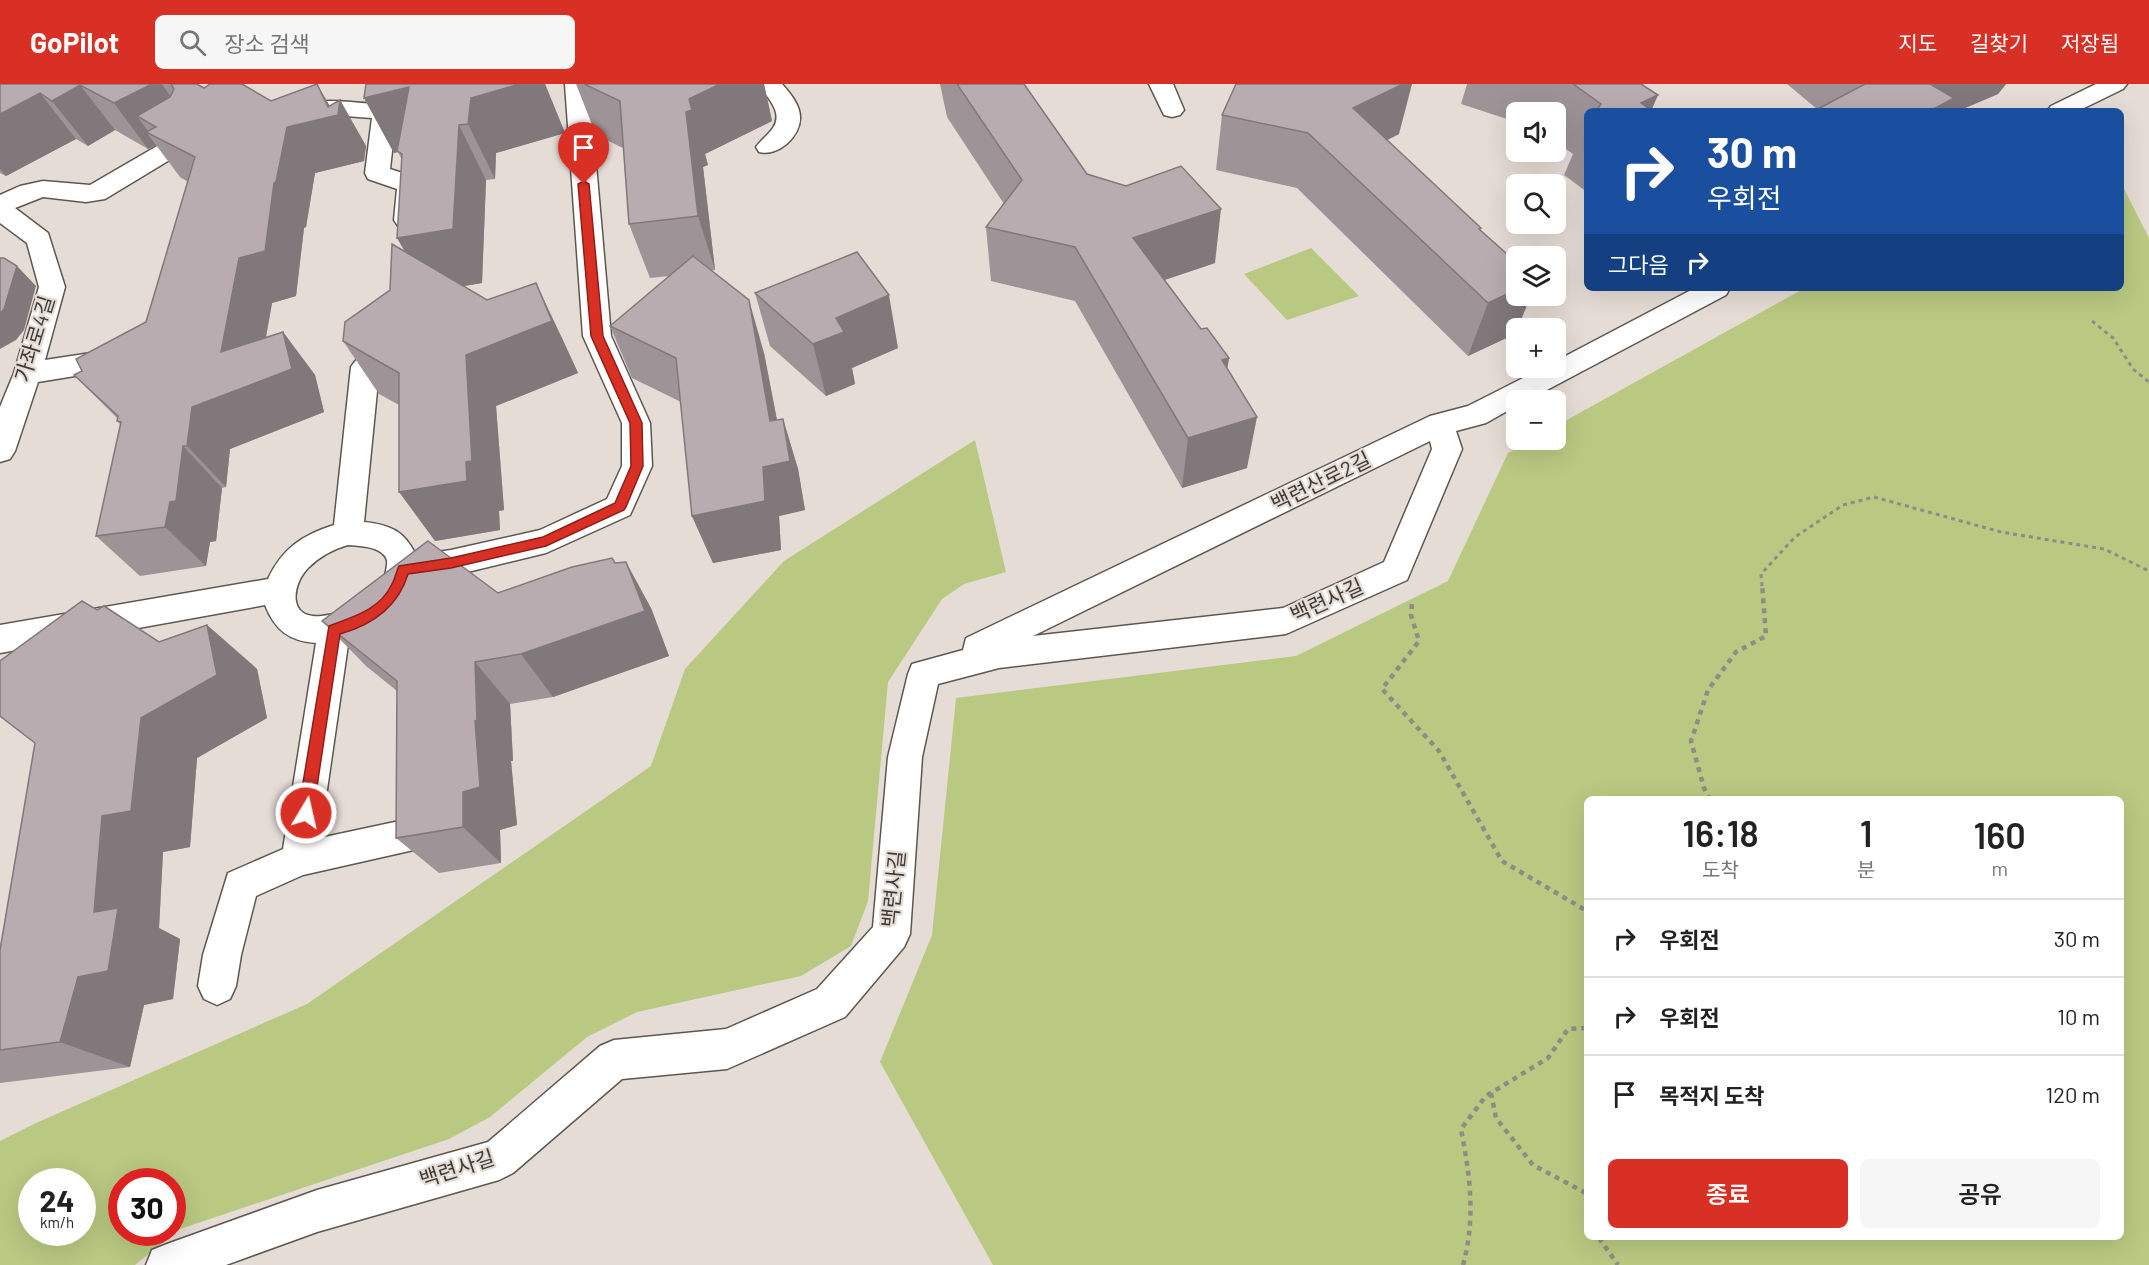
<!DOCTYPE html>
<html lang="ko">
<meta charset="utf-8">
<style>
:root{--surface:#fff;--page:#f6f6f6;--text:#222;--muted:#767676;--line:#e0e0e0;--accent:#d93025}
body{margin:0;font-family:Barlow,"Noto Sans KR",sans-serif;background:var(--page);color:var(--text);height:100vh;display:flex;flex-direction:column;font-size:22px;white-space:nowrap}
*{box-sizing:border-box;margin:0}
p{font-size:20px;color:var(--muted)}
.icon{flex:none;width:33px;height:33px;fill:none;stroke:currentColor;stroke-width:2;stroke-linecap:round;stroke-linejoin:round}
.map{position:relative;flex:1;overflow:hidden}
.sheet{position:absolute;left:1584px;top:712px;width:540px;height:444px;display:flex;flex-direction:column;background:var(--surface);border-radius:9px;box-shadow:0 6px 24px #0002}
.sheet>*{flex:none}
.banner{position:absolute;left:1584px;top:24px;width:540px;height:183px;border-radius:9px;box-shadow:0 6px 24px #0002;background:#1a4fa0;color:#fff;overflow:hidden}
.buttons{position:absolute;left:1506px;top:18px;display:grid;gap:12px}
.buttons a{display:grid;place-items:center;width:60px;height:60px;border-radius:9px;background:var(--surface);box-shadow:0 6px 24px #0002;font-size:30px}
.speed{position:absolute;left:18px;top:1084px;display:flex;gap:12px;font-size:30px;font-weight:700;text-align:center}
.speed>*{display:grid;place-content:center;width:78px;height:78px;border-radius:50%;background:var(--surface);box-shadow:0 6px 24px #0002;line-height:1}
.speed small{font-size:15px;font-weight:400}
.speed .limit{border:9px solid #d22;background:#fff;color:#111}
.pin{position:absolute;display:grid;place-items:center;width:51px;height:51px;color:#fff;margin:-62px -26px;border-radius:50% 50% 50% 0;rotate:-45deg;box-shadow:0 0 6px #0007}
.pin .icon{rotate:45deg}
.me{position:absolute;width:66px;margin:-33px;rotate:9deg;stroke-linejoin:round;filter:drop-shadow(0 0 4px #0008)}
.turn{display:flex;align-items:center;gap:21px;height:126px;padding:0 24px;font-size:27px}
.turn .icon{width:78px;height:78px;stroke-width:2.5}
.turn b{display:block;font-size:42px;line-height:51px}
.then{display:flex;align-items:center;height:57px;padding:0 24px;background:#0003;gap:12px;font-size:22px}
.eta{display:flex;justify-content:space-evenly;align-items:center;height:102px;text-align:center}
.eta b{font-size:36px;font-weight:600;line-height:42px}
.button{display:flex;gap:12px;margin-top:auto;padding:12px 24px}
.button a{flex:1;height:69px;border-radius:9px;background:var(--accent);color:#fff;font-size:24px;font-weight:600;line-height:69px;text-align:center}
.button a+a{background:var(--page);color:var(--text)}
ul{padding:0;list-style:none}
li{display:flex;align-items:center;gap:18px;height:78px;padding:0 24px;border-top:2px solid var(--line)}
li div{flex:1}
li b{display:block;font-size:22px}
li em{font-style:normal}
header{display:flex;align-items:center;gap:36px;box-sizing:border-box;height:84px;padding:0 30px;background:var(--accent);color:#fff}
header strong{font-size:28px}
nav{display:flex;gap:33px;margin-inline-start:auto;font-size:21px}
.search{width:420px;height:54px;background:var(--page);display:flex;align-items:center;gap:15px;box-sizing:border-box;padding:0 21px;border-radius:9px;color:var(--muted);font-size:22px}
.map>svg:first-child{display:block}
</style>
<header>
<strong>GoPilot</strong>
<div class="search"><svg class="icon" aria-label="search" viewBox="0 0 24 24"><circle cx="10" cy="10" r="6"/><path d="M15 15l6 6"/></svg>장소 검색</div>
<nav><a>지도</a><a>길찾기</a><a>저장됨</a></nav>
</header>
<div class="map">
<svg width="2149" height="1181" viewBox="0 0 2149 1181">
<rect width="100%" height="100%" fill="#e5dcd5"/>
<g fill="#b9c981" fill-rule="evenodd">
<path d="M 2121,99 L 2149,154 L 2149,1181 L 993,1181 L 880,978 L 932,851 L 956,614 L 1296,572 L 1448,497 L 1508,369 L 1532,356 L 1556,356 L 1556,342 L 1805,204 L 2121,204 ZM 1587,716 L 2121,716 L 2121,1154 L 1587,1154 Z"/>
<polygon points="1311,164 1359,212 1287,236 1244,190"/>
<path d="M 975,356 L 1006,488 L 964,500 L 942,515 L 888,598 L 868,817 L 851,862 L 801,892 L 637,928 L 587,953 L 490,1033 L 449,1055 L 180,1145 L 135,1181 L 0,1181 L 0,1057 L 36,1039 L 307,920 L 651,682 L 685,585 L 784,477 ZM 32,1098 L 82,1098 L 82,1149 L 32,1149 ZM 122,1098 L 172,1098 L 172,1149 L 122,1149 Z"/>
</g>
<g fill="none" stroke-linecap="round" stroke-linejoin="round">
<g stroke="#5e5750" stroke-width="3">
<g id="minor">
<path d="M 455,0 L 505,0 L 501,5 L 467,11 L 396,31 L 390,85 C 398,88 411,90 418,95 C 426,101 421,134 416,142 L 407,144 L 398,142 L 394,136 L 397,105 L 368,95 L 365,89 L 372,34 L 331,31 L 303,40 L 295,38 L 291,33 C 310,5 358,23 383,19 C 408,15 431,6 455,0 Z"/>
<path d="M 565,0 L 589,0 L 611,252 L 650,339 L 652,382 L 630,431 L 546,469 L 451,492 L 416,496 C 400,526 381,543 349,554 L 320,754 L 418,733 L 431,737 L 436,749 L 431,761 L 418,765 L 303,791 L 256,812 L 241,871 L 236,902 L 230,915 L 217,921 L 204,915 L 198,902 L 203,871 L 228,789 L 283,765 L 316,559 C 289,557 275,546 265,521 L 0,569 L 0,541 L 268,495 C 282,465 302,451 334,441 L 351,283 C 357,273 383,249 395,249 C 398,249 401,251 405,252 L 409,259 L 405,266 L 379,287 L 364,438 C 391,441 404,447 416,471 L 451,466 L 540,446 L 607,415 L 622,382 L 622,339 L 583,252 ZM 348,461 C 360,462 374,462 383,470 C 389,475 387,481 386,487 C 382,514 345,530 321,532 C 288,535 291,502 308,484 C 319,473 333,465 348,461 Z"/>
<path d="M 758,0 L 782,0 C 790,9 800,21 800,33 C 801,52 778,73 759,68 L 756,63 C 761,56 768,51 773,44 C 784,28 767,13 758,0 Z"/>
<polygon points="1149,0 1173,0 1184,26 1180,31 1172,33 1164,31"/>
<polygon points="2096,0 2127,0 2123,5 2078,27 2047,27 2051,22"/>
<polygon points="192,44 201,47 204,52 201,57 105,115 86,118 43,113 15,124 48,149 65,203 45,276 124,264 134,267 138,274 134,281 124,284 38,298 15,367 10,375 0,378 0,323 14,289 39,203 27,159 0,139 0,111 20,102 43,97 90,101 183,47"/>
<path d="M 1695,204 L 1730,204 L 1726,211 L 1528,316 L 1516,316 L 1516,322 L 1486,339 L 1456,347 L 1462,365 L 1407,496 L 1286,550 L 999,584 L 938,600 L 922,673 L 910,850 L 904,863 L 845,933 L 727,985 L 622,995 L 513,1089 L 499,1096 L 317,1148 L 226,1181 L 146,1181 L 152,1166 L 167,1160 L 317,1106 L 488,1058 L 600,962 L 614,956 L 726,945 L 817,905 L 873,843 L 888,673 L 908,590 L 912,580 L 963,566 L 966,554 L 1430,332 L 1468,322 L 1543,284 L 1556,284 L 1556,277 ZM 1430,357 L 1432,365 L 1384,478 L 1283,524 L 1033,552 Z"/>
</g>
</g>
<g stroke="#918b86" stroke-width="3" stroke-dasharray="4 4" stroke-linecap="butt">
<polyline points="2092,237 2113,254 2133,285 2149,298"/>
<polyline points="1762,502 1761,490 1795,453 1843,421 1874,413 2001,448 2104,465 2149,487"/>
</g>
<g stroke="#918b86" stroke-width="4.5" stroke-dasharray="5 5" stroke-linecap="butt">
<polyline points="1412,520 1411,531 1419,557 1382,605 1439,667 1502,777 1587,827"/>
<polyline points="1710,716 1704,704 1691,657 1708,606 1736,568 1766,552 1762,500"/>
<polyline points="1491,1009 1496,1034 1533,1081 1584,1108 1587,1120"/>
<polyline points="1599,1154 1618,1181"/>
<path d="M 1463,1181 C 1476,1134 1470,1092 1461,1045 L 1486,1012 L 1548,974 L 1568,945 L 1587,944"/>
</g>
<use href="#minor" fill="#fff" fill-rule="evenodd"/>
</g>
<g fill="#9e9497">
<polygon points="0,0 197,0 204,4 271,17 317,0 330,22 340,16 366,62 364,77 315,89 306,143 304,144 296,212 272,219 266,253 283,248 315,291 324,328 230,365 226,403 222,404 216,457 210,458 206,482 140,492 96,452 121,341 117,337 118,335 74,291 82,287 146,238 188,98 180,93 156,61 148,65 115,46 88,62 76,55 6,92 0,89"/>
<polygon points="366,0 545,0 565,49 496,69 495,95 486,96 482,199 464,202 487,216 561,252 578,289 496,322 504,426 499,427 500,446 435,457 399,321 379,310 343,257 390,206 404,167 402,76 398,68 394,69 364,14"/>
<polygon points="576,0 764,0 772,37 705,70 708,81 703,83 715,186 711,187 764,269 777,336 783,335 798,385 805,426 779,432 781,466 713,479 692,432 681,318 632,294 610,242 670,192 650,194 629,140 623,64 596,51"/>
<polygon points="940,0 1024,0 1087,90 1215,179 1165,196 1201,245 1229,274 1227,284 1247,384 1182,404 1075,217 991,197 986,143 1004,120 947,33"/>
<polygon points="1467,0 1644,0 1643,1 1658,11 1651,26 1652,27 1587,27 1587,108 1564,91 1573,70 1556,58 1556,28 1516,28 1516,38 1461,20"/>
<polygon points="1787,0 2006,0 1998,10 1958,27 1814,27 1817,25"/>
<polygon points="1222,31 1399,50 1387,56 1481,144 1480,146 1516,244 1515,250 1468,272 1297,104 1216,86"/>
<polygon points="755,209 898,264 852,284 855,300 826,312 770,262"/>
<polygon points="615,479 651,524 669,572 553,613 510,620 513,677 511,677 517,741 500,746 501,779 439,789 396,754 397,607 366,582 322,537 498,509"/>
<polygon points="97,526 159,558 207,541 257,585 267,634 197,674 190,763 163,768 159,844 180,855 173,915 144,921 130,983 0,999 0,866"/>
</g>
<g fill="#81787b">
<polygon points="152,0 162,0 191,42 156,43 137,32 150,50 146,48 156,61 148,65 114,19"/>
<polygon points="317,0 335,32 340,16 366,62 364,77 315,89 306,143 304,144 296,212 272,219 258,297 283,248 315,291 324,328 230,365 226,403 187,362 192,323 221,268 239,174 274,99 287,43 328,23"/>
<polygon points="520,0 545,0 565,49 496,69 495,95 468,40 471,14"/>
<polygon points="720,0 764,0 772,37 705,70 708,81 703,83 715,186 698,132 686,28 689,15"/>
<polygon points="1403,0 1412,0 1399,50 1341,79 1353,24"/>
<polygon points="1927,0 2006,0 1998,10 1958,27 1910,27"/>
<polygon points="80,1 115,46 88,62 52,17"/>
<polygon points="409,3 397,67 398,68 394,69 364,14"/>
<polygon points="40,9 76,55 6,92 0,85 0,30"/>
<polygon points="1658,11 1651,27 1641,19"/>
<polygon points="459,41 486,96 482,199 428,208 397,154"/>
<polygon points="1221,125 1215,179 1131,207 1133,154"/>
<polygon points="17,182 36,202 24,246 16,256 0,265 0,230"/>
<polygon points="536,199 561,252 578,289 496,322 504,426 499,427 500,446 435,457 399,408 466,271"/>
<polygon points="1516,206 1516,212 1531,212 1515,250 1468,272 1488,219"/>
<polygon points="889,211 898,264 852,284 855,300 826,312 813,260 836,234"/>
<polygon points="749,216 764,269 785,378 783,335 798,385 805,426 779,432 781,466 713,479 692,432 763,383 770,337"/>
<polygon points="1229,274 1221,325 1222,276"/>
<polygon points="1257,333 1247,384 1182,404 1188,354"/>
<polygon points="183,362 222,404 216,457 210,458 206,482 165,443"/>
<polygon points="626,478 651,524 669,572 553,613 521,570"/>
<polygon points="207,541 257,585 267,634 197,674 190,763 163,768 159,844 180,855 173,915 144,921 130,983 60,958 94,828 102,732 141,634"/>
<polygon points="475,578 510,620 513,677 511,677 517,741 500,746 501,779 463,743 463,708 475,637"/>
</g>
<g fill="#b8acb0" stroke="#81787b" stroke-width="1.5">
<polygon points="0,0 152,0 114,19 80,1 52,17 40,9 0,30"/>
<polygon points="171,0 197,0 204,4 210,0 242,0 271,17 317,0 328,23 340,16 338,31 287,43 276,98 274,99 265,167 239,174 221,268 283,248 292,285 192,323 187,362 183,362 176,417 170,418 165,443 96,452 121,338 117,337 118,332 74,291 82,287 76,275 146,238 195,73 146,48 156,43 137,32 170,13 174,5"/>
<polygon points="366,0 520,0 471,14 468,40 459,41 453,145 397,154 402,70 397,67 409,3 364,14"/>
<polygon points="584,0 720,0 689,15 692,26 686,28 698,132 629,140 620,17"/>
<polygon points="957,0 1024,0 1087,90 1126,102 1181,82 1221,125 1133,154 1201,245 1207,244 1229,274 1222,276 1257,333 1188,354 1075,163 986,143 1022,96"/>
<polygon points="1236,0 1403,0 1353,24 1481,144 1479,145 1516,178 1516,206 1488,219 1308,49 1222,31"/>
<polygon points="1573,0 1641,0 1658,11 1641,19 1652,27 1596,27 1601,20"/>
<polygon points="1865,0 1930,0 1954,14 1930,27 1814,27"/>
<polygon points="392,160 487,216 536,199 552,237 466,271 472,377 466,378 467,397 399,408 399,289 343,257 345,238 390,206"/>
<polygon points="857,168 889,211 836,234 844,248 813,260 755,209"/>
<polygon points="693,172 749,216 770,337 783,335 790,377 763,383 765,417 692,432 676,274 610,242"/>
<polygon points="0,174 4,174 17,182 4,225 0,230"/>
<polygon points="428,457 498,509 572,483 612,474 615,479 626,478 645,527 521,570 475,578 477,636 475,637 480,703 463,708 463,743 396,754 397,597 322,537"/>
<polygon points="82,517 97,526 104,522 159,558 207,541 217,591 141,634 131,727 102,732 94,828 118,824 108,887 78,893 60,958 0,966 0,866 35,659 0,632 0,577"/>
</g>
<path fill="#d93025" stroke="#8d1f18" stroke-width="1.5" d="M 584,97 L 589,100 L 603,252 L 642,339 L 643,382 L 626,423 L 624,426 L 546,462 L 451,484 L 408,490 C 398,523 372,541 340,550 L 313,729 L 311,734 L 306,736 L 300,734 L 298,729 L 329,542 C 353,533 380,526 392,500 C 395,495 396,488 399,482 L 451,474 L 543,453 L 615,419 L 631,382 L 630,339 L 591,252 L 578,100 Z"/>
<g text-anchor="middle" stroke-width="4.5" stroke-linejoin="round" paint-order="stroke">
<g font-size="21" fill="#3e3b38" stroke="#e5dcd5">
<text transform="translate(35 255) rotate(-73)" y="7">가좌로4길</text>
<text transform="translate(1321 398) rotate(-26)" y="7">백련산로2길</text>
<text transform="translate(1327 517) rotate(-24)" y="7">백련사길</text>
<text transform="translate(894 805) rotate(-84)" y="7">백련사길</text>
<text transform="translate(457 1085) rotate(-18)" y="7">백련사길</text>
</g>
</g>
</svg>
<div class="buttons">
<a><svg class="icon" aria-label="sound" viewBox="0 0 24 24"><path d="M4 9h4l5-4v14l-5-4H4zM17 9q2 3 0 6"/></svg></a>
<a><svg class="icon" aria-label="search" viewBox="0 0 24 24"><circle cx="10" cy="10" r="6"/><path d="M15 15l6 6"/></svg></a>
<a><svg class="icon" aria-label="layers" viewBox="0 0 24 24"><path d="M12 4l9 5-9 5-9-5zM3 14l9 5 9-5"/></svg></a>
<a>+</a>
<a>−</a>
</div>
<div class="speed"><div>24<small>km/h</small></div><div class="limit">30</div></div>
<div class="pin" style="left:584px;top:100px;background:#d93025"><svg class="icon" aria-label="arrive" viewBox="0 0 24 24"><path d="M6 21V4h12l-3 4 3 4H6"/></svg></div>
<svg class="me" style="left:306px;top:729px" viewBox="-20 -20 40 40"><circle r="17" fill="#d93025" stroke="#fff" stroke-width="3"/><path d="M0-11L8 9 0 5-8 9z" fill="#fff"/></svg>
<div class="banner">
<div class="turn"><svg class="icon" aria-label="right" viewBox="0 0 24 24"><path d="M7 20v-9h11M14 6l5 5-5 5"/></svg><div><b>30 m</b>우회전</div></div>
<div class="then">그다음<svg class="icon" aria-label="right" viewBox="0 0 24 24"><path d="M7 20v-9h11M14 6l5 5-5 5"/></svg></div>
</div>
<section class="sheet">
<div class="eta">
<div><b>16:18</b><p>도착</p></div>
<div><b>1</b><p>분</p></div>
<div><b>160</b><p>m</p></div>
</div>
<ul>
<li><svg class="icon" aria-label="right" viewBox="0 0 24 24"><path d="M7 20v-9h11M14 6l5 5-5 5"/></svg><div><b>우회전</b></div><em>30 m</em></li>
<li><svg class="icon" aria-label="right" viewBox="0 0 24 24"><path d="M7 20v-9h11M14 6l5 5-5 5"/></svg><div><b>우회전</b></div><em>10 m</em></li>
<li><svg class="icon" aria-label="arrive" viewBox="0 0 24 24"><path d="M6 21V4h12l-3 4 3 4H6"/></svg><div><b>목적지 도착</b></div><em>120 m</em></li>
</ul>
<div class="button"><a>종료</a><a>공유</a></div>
</section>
</div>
